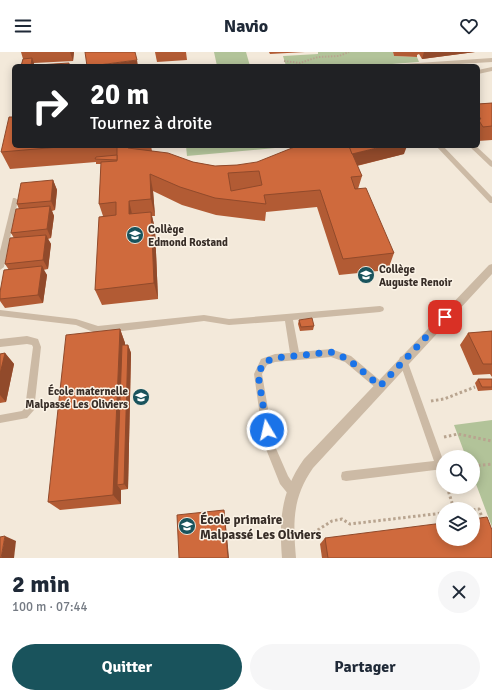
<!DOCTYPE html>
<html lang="fr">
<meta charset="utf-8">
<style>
:root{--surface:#fff;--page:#f6f6f7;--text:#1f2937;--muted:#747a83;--accent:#19535c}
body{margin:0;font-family:Signika,sans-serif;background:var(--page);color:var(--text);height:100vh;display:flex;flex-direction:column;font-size:15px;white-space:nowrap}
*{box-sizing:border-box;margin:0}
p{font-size:13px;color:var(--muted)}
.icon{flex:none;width:22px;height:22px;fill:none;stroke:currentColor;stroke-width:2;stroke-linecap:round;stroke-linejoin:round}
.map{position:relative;height:506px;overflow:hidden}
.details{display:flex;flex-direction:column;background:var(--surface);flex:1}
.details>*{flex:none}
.guide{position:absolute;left:12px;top:12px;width:468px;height:84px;border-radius:6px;box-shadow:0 2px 10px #0003;background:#202124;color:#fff;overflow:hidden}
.controls{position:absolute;left:436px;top:398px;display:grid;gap:8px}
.controls a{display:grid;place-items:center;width:44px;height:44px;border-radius:50%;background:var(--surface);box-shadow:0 2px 10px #0003;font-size:20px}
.pin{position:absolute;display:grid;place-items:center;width:34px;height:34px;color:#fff;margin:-17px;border-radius:8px;box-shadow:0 2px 6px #0006}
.me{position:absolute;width:44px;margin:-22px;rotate:351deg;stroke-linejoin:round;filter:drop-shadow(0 0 3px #0008)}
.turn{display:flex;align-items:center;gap:14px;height:84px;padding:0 12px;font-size:18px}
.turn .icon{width:52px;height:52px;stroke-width:2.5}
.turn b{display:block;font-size:28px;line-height:34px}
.round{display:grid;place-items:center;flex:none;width:42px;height:42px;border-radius:21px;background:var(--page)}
.summary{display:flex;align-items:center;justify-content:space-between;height:68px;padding:0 12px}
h1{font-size:24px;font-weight:700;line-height:30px}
.primary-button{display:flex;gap:8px;margin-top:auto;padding:8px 12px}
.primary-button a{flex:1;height:46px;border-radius:24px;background:var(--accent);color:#fff;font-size:16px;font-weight:700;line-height:46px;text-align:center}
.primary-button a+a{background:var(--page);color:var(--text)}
header{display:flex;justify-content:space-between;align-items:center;height:52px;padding:0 12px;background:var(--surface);font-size:18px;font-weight:700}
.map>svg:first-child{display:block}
</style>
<header><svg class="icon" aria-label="menu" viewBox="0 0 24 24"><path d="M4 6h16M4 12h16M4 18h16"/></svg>Navio<svg class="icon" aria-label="heart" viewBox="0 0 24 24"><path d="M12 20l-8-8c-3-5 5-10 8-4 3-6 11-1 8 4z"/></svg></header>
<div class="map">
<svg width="492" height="506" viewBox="0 0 492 506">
<rect width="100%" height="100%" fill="#f3e9da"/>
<g fill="#b2c399">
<polygon points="214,0 246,0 250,14 217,14"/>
<polygon points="318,0 393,0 394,4 417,5 419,10 365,14 286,14 283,4 318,2"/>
<polygon points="186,94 275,94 275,96 187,104"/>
<polygon points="492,368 492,475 473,424 473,405 466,405 454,373"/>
</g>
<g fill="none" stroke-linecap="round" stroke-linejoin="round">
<polyline stroke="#b8a48f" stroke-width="2" stroke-dasharray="1.5 1.5" stroke-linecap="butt" points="284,9 300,11 318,5 339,4 349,0"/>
<g stroke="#b8a48f" stroke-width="3" stroke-dasharray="2.5 2.5" stroke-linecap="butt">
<polyline points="431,349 444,347 475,335"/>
<polyline points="444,385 458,382 492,389"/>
<polyline points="473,414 492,412"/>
<polyline points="447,435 454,457"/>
<polyline points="473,458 479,457 483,468"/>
<polyline points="305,486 332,469 342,467 350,472 443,461"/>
</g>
<g fill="#ccbaa5" fill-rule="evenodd">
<polygon points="492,6 492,10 426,14 400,14 403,12"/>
<polygon points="492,15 492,19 478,22 478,18"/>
<polygon points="436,94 443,94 492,145 492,151 490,151"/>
<polygon points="469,94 476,94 492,109 492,115 490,114"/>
<polygon points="13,146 15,146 18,148 4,215 0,218 0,199"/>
<polygon points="380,254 383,255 384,257 383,259 380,260 293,268 299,300 331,297 351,304 383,331 384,334 383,337 380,338 377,337 345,310 331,305 275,310 267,313 262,322 274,392 288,424 298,439 297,443 293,444 289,443 280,432 264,392 254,322 261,307 275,302 290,301 285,269 229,273 204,269 98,282 76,273 0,264 0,258 76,267 98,274 204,263 229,267"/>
<polygon points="27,284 38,287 41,295 34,358 27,366 0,371 0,363 22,359 25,356 33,295 32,293 27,292 0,295 0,287"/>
<polygon points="403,304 406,305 407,308 443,408 443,417 346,429 342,428 341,424 342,420 346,419 434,409 399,308 400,305"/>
</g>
<path fill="#ccbaa5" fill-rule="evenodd" d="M 492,212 L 492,222 L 313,416 C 292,446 293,471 296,506 L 282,506 C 279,468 281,439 304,407 L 489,213 Z"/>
</g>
<g fill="#b25b34">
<polygon points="21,0 74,0 73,9 34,11 33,14 21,14 23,7"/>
<polygon points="155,0 186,0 187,8 157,10"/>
<polygon points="269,0 305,0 270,2"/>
<polygon points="393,0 475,0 422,7 419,2 417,3 417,5 394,4"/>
<polygon points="492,51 492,88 478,89 478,52"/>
<polygon points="14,94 151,94 152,99 193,110 215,114 237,113 404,102 357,114 362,124 358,137 394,201 388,218 339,223 317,155 266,160 265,169 216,163 182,153 153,139 155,164 152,164 155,177 158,247 102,253 95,238 103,164 99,152 101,112 96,112 96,110 10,117 1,100"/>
<polygon points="53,128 57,138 55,158 52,159 54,164 51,186 48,187 51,192 48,217 43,218 47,223 43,251 5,256 0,249 0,240 9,218 5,212 14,186 11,181 19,157 17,152"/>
<polygon points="299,268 314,274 313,278 300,279 298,272"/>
<polygon points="120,277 125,291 125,293 128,293 131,301 128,437 121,438 121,452 60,458 48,450"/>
<polygon points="492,279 492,325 490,322 473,323 460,293 468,281"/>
<polygon points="5,301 14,312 6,350 0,351 0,302"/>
<polygon points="478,327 492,327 492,338 478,339 475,331"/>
<polygon points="325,486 492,506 322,506 320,492"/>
</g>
<g fill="#914a2b">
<polygon points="70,0 74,0 73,9"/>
<polygon points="424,0 475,0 422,7"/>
<polygon points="32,6 34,11 33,14 31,14"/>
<polygon points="137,8 138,14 91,14"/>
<polygon points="385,94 407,94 404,102 347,116 350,102"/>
<polygon points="150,122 153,139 155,164 151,147"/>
<polygon points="53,128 57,138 55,158 51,149"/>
<polygon points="129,149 133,166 129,162"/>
<polygon points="50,154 54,164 51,186 47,177"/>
<polygon points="151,160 155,177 158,247 154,231"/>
<polygon points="46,183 51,192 48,217 43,208"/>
<polygon points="42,214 47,223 43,251 38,243"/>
<polygon points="120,277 125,291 121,432 117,433 121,438 121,452 113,443"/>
<polygon points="128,293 131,301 128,437 124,432"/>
<polygon points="5,301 14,312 6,350 0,343 0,322"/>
<polygon points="224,458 225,464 229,506 228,506"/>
<polygon points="5,484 16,489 14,506 1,506"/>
</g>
<g fill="#cf6a3d" stroke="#914a2b" fill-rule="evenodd">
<polygon points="85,0 135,0 137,8 91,14 87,14"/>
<polygon points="32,6 31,13 21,14 23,7"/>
<polygon points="69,11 69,14 37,14 38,13"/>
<polygon points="492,51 492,74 483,75 478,67 481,67 478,63 478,52"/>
<polygon points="9,65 14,65 14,94 71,94 1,100"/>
<path d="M 117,94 L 128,94 L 128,96 L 168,101 L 193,110 L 215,114 L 237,113 L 257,110 L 297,94 L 349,94 L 362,124 L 351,125 L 355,137 L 366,136 L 394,201 L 343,207 L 320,138 L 264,143 L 266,152 L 215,146 L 180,135 L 150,122 L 151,147 L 129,149 L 129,162 L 151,160 L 154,231 L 95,238 L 99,165 L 116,163 L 116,150 L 99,152 L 101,110 L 117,109 ZM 259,119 L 262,133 L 231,139 L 228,121 Z"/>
<polygon points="349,94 385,94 352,102"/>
<polygon points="117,103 117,108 95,107 96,105"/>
<polygon points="53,128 51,149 17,152 21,131"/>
<polygon points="50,154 47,177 11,181 16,157"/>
<polygon points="46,183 43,208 5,212 10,186"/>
<polygon points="42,214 38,243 0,247 0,240 4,218"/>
<polygon points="312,266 314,274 301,275 299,268"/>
<polygon points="120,277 113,443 48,450 66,283"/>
<polygon points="492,279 492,312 483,312 468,281"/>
<polygon points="122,293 128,293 124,432 117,433"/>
<polygon points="5,301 0,322 0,302"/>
<polygon points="478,327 492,327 492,335 482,335"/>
<polygon points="224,458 228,506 179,506 177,463"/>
<polygon points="487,465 492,478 492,506 328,506 325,486 443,471 443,487 473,487 473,467"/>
<polygon points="5,484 1,506 0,506 0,485"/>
</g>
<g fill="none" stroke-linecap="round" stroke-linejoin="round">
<polyline stroke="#1a73e8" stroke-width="7" stroke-dasharray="0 12.6" points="267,378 258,322 264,310 275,306 331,300 348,307 380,334 445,265"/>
</g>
<defs>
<g id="school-disc" transform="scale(0.9)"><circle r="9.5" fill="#19535c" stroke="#fbf3e6"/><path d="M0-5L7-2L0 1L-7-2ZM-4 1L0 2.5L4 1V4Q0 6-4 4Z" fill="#fff"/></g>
</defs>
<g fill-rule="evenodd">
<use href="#school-disc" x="135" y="183"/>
<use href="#school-disc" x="366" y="223"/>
<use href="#school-disc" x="141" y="345"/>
<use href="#school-disc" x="187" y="474"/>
</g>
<g text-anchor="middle" stroke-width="3" stroke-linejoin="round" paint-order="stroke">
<g font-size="11" font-weight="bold" fill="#372d27" stroke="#fbf3e6" text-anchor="start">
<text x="148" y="181">Collège<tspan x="148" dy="13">Edmond Rostand</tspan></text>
<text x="379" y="221">Collège<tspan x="379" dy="13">Auguste Renoir</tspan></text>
<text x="128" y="343" text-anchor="end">École maternelle<tspan x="128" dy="13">Malpassé Les Oliviers</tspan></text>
</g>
<g font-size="13" font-weight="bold" fill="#372d27" stroke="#fbf3e6" text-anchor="start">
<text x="200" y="472">École primaire<tspan x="200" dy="15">Malpassé Les Oliviers</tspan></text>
</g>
</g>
</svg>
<div class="controls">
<a><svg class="icon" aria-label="search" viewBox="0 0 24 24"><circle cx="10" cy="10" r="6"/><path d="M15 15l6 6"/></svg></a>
<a><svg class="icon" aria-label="layers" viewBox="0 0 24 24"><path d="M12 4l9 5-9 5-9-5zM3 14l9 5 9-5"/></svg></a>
</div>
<div class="pin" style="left:445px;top:265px;background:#d93025"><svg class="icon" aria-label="arrive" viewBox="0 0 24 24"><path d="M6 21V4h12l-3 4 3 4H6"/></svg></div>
<svg class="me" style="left:267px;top:378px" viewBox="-20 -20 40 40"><circle r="17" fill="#1a73e8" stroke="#fff" stroke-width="3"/><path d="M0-11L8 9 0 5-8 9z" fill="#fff"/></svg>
<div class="guide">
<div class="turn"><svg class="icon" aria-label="right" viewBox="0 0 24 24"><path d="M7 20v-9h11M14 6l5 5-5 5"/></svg><div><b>20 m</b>Tournez à droite</div></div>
</div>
</div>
<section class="details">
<div class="summary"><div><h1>2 min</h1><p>100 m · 07:44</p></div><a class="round"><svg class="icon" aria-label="close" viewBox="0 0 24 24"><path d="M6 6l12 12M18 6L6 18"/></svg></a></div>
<div class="primary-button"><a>Quitter</a><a>Partager</a></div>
</section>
